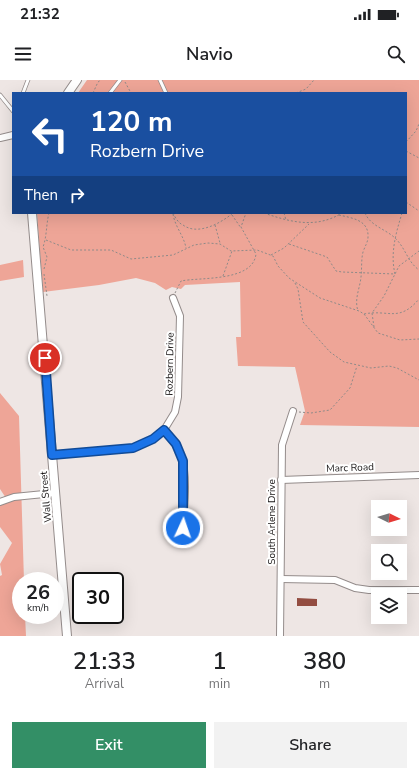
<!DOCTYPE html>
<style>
:root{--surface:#fff;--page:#f2f2f2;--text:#202124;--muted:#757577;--accent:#338f66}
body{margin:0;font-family:"Nunito Sans",sans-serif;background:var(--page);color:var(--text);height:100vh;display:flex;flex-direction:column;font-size:15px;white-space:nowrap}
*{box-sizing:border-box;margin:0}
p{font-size:13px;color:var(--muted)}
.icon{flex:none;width:22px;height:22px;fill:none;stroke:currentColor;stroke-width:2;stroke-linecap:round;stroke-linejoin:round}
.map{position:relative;height:556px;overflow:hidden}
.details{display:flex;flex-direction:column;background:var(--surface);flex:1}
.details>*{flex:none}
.hud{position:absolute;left:12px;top:12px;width:395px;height:122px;border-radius:0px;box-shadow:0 4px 16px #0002;background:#1a4fa0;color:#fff;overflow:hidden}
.needle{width:26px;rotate:95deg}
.controls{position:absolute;left:371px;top:420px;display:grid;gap:8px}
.controls a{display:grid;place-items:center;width:36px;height:36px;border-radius:0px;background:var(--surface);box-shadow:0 4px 16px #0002;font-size:20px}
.speed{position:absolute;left:12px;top:492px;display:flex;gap:8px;font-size:20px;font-weight:700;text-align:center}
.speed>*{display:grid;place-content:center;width:52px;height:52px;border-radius:50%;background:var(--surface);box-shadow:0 4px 16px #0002;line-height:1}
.speed small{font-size:10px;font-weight:400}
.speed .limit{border:2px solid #111;border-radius:6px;background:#fff;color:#111}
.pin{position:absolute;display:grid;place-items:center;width:34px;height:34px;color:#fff;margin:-17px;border:2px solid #fff;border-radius:50%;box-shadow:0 1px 4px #0007}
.me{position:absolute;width:44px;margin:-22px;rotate:3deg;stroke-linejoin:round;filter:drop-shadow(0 0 3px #0008)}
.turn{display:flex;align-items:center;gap:14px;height:84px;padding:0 12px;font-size:18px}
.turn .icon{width:52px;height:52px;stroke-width:2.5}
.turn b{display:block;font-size:28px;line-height:34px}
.then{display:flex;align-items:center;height:38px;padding:0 12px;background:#0003;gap:8px;font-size:15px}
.eta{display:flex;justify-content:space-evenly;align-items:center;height:68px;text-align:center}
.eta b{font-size:24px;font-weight:600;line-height:28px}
.button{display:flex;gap:8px;margin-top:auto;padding:8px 12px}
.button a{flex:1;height:46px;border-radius:0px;background:var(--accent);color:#fff;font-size:16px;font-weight:600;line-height:46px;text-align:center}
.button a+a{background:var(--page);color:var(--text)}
.status{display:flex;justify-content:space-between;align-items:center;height:28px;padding:0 20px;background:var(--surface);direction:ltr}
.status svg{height:11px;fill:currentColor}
header{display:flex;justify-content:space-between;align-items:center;height:52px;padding:0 12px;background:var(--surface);font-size:18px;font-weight:600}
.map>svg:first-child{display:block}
</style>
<div class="status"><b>21:32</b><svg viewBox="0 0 49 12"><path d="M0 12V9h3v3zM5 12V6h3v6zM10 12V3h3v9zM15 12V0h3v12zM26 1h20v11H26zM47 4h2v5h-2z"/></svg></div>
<header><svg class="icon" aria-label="menu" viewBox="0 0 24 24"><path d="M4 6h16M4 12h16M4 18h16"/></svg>Navio<svg class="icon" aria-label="search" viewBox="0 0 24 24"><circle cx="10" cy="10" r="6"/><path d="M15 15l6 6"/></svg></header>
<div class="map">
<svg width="419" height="556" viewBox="0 0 419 556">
<rect width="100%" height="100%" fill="#eee6e4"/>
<g fill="#eea597">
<polygon points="87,0 419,0 419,347 300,345 305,331 295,287 238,286 236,257 241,257 240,202 185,205 181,209 172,207 166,210 155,203 136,198 99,205 43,212 37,133 406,133 406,13 78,13"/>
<polygon points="23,180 24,197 0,201 0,185"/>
<polygon points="0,313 19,336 24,501 21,501 21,535 25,535 26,556 0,556 0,496 2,495 0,484 12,463 0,447 0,425 6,418 0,409"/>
</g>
<polygon fill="#934d41" points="297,518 317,519 317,526 297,526"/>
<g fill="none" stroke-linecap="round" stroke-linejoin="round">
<g stroke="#948c8b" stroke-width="4.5">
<g id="service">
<polyline points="160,0 166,13"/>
<polyline points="23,13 28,0"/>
<polyline points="110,13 120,0"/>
<polyline points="0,15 13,31"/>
</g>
</g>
<g stroke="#948c8b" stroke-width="8">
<g id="minor">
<polyline points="0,58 13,55"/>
<path d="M 164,350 C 171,358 178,366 181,376 C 188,395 185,441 178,460"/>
<polyline points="52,375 133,368 153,359 164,350 175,332 178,317 180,236 173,218"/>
<polyline points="281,400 419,395"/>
<polyline points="0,422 14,417 54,413"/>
<polyline points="281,499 335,500 355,508 369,510 419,510"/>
<polyline points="280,556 282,365 293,331"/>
</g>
</g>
<g stroke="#948c8b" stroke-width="10">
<g id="tertiary">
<polyline points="68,13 77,0"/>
<polyline points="32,133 67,556"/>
</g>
</g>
<g stroke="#8f8a88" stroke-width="1" stroke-dasharray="2 2" stroke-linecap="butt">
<polyline points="125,2 131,13"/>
<polyline points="93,13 98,2 101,0"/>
<polyline points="296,13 306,9 314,0"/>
<polyline points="406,62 416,51 419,44"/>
<polyline points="406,71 419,78"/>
<polyline points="406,110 406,121"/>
<polyline points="406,122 419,131"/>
<path d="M 173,133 C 175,137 178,143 183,145 C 198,156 221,143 233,133"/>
<path d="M 264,133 C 290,142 316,149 342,133"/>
<polyline points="284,133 286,140"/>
<path d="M 365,133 C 371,147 387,149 397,160 C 406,170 408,182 419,190"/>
<path d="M 173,134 C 175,147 184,156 186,168"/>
<polyline points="232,135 241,148"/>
<path d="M 339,135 C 352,138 369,140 368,157 C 368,162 365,166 363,172 C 361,180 362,189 361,197 C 360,208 354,219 358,231"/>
<polyline points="215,145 220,163"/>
<polyline points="46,160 71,170 111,170 131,179 173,175 194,165 208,163 220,164 231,171 257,170 273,176 278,186 289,198 320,218 359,231 364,234 378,253 400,260 419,259"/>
<path d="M 289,164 L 327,177 L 336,191 L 342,192 L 395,194 C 390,173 396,153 402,133"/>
<polyline points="271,175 284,168 309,144"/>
<path d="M 44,189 L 47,177 L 43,167 C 47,156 46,145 49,133"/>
<polyline points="44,194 47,216"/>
<polyline points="223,196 232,171"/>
<polyline points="295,203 298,209 303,242 330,272 344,282 371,288 389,286 397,288 419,300"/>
<path d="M 175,213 L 181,201 C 200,197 253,202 256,174 L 241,147 L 246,133"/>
<path d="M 364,234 C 388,229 399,243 419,219"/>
<polyline points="374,247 372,233 384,216 399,186 419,171"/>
<polyline points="299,332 311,333 330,330 350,308 357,286"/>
</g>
<use href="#service" stroke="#fff" stroke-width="3"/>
<use href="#minor" stroke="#fff" stroke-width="6"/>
<use href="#tertiary" stroke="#fff" stroke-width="8"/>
</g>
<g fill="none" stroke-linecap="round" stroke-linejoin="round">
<g stroke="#114b97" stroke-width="10">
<polyline id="route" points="45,278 52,375 133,368 153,359 164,350 176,364 183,381 183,448"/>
</g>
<use href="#route" stroke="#1a73e8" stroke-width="7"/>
</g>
<g text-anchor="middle" stroke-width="4" stroke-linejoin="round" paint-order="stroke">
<g font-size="10" fill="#171414" stroke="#fff">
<text transform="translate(169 284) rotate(-89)" y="4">Rozbern Drive</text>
<text transform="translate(350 387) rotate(-2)" y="4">Marc Road</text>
<text transform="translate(45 417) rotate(-95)" y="4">Wall Street</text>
<text transform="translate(271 442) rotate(-90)" y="4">South Arlene Drive</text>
</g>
</g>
</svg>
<div class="controls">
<a><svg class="needle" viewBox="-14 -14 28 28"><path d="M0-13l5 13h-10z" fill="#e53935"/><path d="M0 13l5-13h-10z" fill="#757577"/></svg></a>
<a><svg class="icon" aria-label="search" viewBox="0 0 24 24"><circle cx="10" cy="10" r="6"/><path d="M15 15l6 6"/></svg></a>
<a><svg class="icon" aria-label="layers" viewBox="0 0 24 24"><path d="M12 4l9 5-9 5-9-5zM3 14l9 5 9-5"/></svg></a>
</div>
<div class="speed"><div>26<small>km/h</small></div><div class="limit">30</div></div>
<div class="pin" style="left:45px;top:278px;background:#d93025"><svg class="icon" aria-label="arrive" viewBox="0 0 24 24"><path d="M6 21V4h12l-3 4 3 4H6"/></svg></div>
<svg class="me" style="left:183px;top:448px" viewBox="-20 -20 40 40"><circle r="17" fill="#1a73e8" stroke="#fff" stroke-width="3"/><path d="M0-11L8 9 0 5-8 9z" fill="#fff"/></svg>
<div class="hud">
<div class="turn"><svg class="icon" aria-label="left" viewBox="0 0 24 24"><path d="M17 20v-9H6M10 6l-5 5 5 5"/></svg><div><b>120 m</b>Rozbern Drive</div></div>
<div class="then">Then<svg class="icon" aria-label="right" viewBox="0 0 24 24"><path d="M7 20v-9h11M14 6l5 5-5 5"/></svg></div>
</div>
</div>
<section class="details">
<div class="eta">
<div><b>21:33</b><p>Arrival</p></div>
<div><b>1</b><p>min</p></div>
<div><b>380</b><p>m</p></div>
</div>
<div class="button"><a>Exit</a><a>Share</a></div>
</section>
